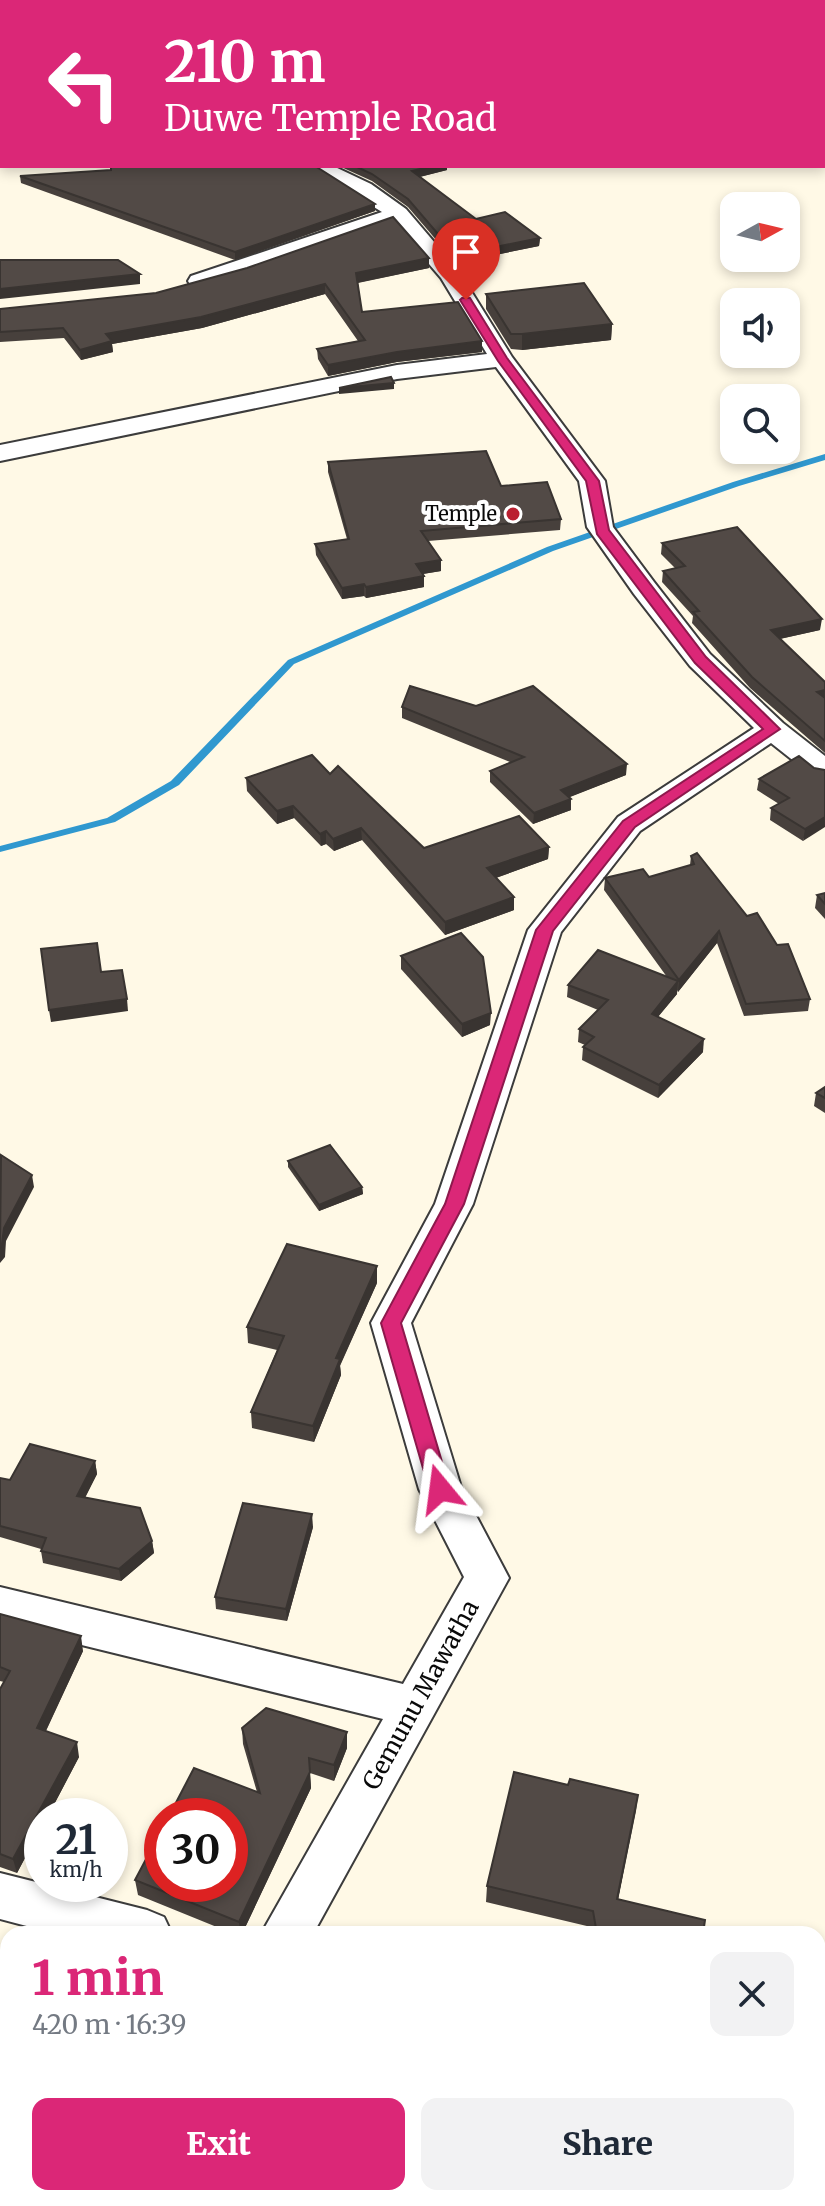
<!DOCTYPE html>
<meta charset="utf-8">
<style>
:root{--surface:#fff;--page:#f2f2f3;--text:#1f2937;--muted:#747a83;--accent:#db2777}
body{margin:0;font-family:Merriweather,serif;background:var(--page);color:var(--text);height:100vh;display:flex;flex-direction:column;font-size:30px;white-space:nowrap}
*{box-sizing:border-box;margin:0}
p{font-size:26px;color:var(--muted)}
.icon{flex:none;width:44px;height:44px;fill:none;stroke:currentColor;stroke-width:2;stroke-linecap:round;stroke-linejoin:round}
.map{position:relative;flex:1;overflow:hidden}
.sheet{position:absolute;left:0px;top:1926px;width:826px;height:280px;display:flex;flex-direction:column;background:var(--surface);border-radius:24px 24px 0 0;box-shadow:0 4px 12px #0003}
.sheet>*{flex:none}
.banner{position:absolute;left:0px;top:0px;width:826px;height:168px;box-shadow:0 4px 12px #0003;background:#db2777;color:#fff;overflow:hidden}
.needle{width:52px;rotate:82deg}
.fabs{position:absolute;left:720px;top:192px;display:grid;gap:16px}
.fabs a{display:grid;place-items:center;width:80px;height:80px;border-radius:16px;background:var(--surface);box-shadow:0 4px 12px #0003;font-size:40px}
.speed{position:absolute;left:24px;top:1798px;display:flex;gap:16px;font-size:40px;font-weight:700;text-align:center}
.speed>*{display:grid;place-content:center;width:104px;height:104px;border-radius:50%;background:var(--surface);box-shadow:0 4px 12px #0003;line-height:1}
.speed small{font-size:20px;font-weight:400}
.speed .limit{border:12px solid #d22;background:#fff;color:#111}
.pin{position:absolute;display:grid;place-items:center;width:68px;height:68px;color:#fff;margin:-82px -34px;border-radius:50% 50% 50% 0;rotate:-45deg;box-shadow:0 0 8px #0007}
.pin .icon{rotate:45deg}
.me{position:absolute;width:88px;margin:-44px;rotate:344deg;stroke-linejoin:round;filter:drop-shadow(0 0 6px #0008)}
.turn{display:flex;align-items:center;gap:28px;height:168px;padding:0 32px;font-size:36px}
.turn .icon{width:104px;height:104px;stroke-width:2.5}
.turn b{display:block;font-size:56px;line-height:68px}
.round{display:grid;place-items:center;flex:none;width:84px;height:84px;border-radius:16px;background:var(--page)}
.overview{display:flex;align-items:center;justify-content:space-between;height:136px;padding:0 32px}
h1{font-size:48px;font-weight:800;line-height:60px;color:var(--accent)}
.primary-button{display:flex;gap:16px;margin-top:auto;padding:16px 32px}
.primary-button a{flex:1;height:92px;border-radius:16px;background:var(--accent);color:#fff;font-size:32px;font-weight:800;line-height:92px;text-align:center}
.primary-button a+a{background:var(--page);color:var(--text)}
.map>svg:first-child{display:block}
</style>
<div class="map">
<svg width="825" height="2206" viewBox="0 0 825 2206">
<rect width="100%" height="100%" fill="#fff9e6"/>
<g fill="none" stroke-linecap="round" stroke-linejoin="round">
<polygon fill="#3098cf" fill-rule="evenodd" points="825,454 825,460 739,486 553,551 294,664 179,785 115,822 0,852 0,846 107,818 171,781 288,660 547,547 733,482"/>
<g stroke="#3c3c3c" stroke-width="4">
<g id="street">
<polygon points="172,0 216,0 171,2"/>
<rect x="0" y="32" width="2" height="12"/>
<polygon points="307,166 333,166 371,184 406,209 458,270 512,357 605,481 613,527 654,582 710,654 783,723 825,756 825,780 814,777 771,743 640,831 561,932 473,1204 411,1323 461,1487 509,1578 313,1934 261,1934 383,1719 0,1625 0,1587 403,1684 464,1577 419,1489 371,1323 435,1204 528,930 618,817 754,728 690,666 634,594 587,527 579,481 496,367 397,379 0,461 0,445 397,365 487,354 441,278 394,223 247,275 199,288 191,286 188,281 191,276 382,212"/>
<polygon points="0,1873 147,1910 164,1917 172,1934 57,1934 0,1919"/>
<polygon points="146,2198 200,2198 197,2206 143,2206"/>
</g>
</g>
<use href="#street" fill="#fff" fill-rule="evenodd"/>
</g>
<g fill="#47403c">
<polygon points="339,166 447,166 447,170 419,177 476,219 540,238 539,246 456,263 408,207 372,181"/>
<polygon points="111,170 375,211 235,260 21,183 20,176"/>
<polygon points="429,258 429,268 358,283 362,312 482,341 482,352 397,362 328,376 318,359 317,349 358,341 325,294 202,328 112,344 113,352 81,360 64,338 0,342 0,309 156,293"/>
<polygon points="486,294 612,324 611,340 522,350 511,349 486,309"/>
<polygon points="328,462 501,486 561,519 560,530 428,541 441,560 441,571 423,574 424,587 366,598 364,596 342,599 316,555 315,544 347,539 328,472"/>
<polygon points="662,543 820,630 780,639 825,682 825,753 750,688 692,623 693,616 662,582 663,571 675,568 661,554"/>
<polygon points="402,707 626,775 569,797 571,810 533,824 490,782 490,771 510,762 402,718"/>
<polygon points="814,768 825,770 803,841 770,820 771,808 779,804 757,790 759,779"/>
<polygon points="330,774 424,848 549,847 548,859 496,878 514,910 445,935 362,840 334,851 326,844 321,846 294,818 277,824 247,791 246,778"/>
<polygon points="691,856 810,999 808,1011 744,1016 717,943 678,992 677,990 677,994 658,1017 703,1052 658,1098 582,1060 583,1047 585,1045 578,1042 579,1029 598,1010 567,997 568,985 667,977 604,890 605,878 649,877 690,865"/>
<polygon points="825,893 825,919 815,908 817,895"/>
<polygon points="401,956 490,1025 462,1037 401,969"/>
<polygon points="825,1087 825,1113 814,1106 816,1093"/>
<polygon points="288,1161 362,1187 363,1194 319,1211 288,1167"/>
<polygon points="377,1283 340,1366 341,1375 314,1442 252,1428 251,1412 277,1350 248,1343 247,1327"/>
<polygon points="95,1461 97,1474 85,1498 152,1541 154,1553 121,1581 43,1563 41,1551 41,1549 0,1537 0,1478 10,1480"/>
<polygon points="313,1527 287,1621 216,1609 215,1597"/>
<polygon points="0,1614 83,1651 46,1731 79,1757 48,1816 42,1816 42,1826 17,1873 0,1867 0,1689 4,1682 0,1681"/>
<polygon points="242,1728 347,1748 334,1781 310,1773 311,1788 242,1934 234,1934 138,1895 135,1880 257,1792 243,1744"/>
<polygon points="568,1785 638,1795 618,1899 703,1934 592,1934 591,1927 486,1902 487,1886"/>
<polygon points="8,2065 8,2087 4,2074"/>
</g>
<g fill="#393431">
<polygon points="433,166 447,166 447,170 412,179 412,171"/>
<polygon points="375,204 375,211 235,260 235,252"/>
<polygon points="540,238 539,246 456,263 456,255"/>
<polygon points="429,258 429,268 356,283 356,273"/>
<polygon points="140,274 140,284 0,299 0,289"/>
<polygon points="325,284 325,294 202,328 112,344 113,352 81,360 80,350 106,334"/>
<polygon points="612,324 611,340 522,350 522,334"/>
<polygon points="482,341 482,352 397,362 328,376 328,365 397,352"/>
<polygon points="394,383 394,389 339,394 339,388"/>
<polygon points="441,560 441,571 416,575 416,564"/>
<polygon points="424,576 424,587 366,598 366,587"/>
<polygon points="364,584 364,596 342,599 342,588"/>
<polygon points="822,619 820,630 770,641 771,630"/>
<polygon points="825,690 825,700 817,692"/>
<polygon points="627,764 626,775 560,801 561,790"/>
<polygon points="571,799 571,810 533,824 534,813"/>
<polygon points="293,806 294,818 277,824 277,811"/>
<polygon points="825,817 825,827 803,841 805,829"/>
<polygon points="361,828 362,840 334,851 333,839"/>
<polygon points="326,831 326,844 321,846 320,834"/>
<polygon points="549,847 548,859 487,881 487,868"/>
<polygon points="514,897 514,910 445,935 445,922"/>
<polygon points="719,931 717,943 678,992 679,980"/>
<polygon points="678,981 677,994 650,1026 652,1014"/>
<polygon points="127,999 128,1011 51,1022 49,1010"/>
<polygon points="491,1013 490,1025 462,1037 462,1024"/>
<polygon points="704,1039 703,1052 658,1098 659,1085"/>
<polygon points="32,1175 34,1187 6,1241 5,1257 0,1263 0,1247 4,1228"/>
<polygon points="362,1187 363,1194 319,1211 319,1205"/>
<polygon points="377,1266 377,1283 340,1365 341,1375 314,1442 313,1426 336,1358"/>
<polygon points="95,1461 97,1474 79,1509 77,1496"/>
<polygon points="312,1514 313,1527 287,1621 286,1609"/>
<polygon points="152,1541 154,1553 121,1581 119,1569"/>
<polygon points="81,1636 83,1651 40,1743 37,1728"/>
<polygon points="347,1732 347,1748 334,1781 334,1765"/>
<polygon points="77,1742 79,1757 48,1816 42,1816 42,1826 17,1873 13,1859"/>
<polygon points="310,1772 311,1788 242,1934 240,1934 239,1922"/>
<polygon points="638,1795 636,1811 615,1915 617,1899"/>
<polygon points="8,2133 8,2152 0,2171 0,2153"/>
</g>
<g fill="#524a46" stroke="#393431" stroke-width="2">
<polygon points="0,0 75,0 75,2 2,2 2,22 0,22"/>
<polygon points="104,0 165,0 164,2 104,2"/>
<polygon points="687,0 784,0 785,2 687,2"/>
<polygon points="111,166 315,166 375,204 235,252 20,176 111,170"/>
<polygon points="355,166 433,166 412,171 476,219 505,212 540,238 456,255 408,199 372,174"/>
<polygon points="393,217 429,258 356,273 362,312 458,302 482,341 397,352 328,365 317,349 365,340 325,284 201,317 106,334 112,341 80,350 63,328 0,332 0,309 156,293 247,268"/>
<polygon points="0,260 118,260 140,274 0,289"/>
<polygon points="584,283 612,324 522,334 511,334 486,294"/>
<polygon points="391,377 394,383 339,388"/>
<polygon points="486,451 501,486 547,482 561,519 421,531 441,560 416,564 424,576 366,587 364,584 342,588 315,544 349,539 328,462"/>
<polygon points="737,527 822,619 771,630 825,682 825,690 817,692 825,698 825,741 752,677 693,612 699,611 663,571 685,566 662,543"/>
<polygon points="410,686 476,706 533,686 627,764 561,790 571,799 534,813 490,771 524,757 402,707"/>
<polygon points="312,755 330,774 338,766 424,848 519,816 549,847 487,868 514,897 445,922 361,828 333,839 326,831 320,834 293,806 277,811 246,778"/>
<polygon points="799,756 814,768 825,770 825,817 805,829 771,808 789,798 759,779"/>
<polygon points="697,853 747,916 757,913 777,945 788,944 810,999 746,1004 719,931 679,980 605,878 643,869 649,877 694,864 691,856"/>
<polygon points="825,893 825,904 817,895"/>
<polygon points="461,933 483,957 491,1013 462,1024 401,956"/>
<polygon points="97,943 101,972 122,970 127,999 49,1010 41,949"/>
<polygon points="598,950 678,981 652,1014 704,1039 659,1085 583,1047 594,1037 579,1029 608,1000 568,985"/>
<polygon points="825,1087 825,1098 816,1093"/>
<polygon points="330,1145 362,1187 319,1205 288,1161"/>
<polygon points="1,1155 32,1175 4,1228 2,1244 0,1247"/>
<polygon points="287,1244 377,1266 336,1358 340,1359 313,1426 251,1412 284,1336 247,1327"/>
<polygon points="30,1444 95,1461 77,1496 140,1508 152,1541 119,1569 41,1551 46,1538 0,1526 0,1478 10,1480"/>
<polygon points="243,1503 312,1514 286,1609 215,1597"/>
<polygon points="0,1614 81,1636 37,1728 77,1742 13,1859 0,1854 0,1689 10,1671 0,1667"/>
<polygon points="266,1708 347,1732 334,1765 309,1758 310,1772 239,1922 135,1880 162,1829 162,1884 230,1884 230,1816 169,1816 194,1768 260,1793 242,1728"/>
<polygon points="514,1772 568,1785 570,1779 638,1795 617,1899 705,1920 703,1934 597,1934 593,1911 487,1886"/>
<polygon points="0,2091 8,2093 8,2133 0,2153"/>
<polygon points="8,2171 8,2198 115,2198 144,2206 0,2206 0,2193"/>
</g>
<polygon fill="#db2777" stroke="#8e194d" stroke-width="2" points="462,298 470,298 507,358 599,481 609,530 706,657 780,729 635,827 553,931 464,1204 401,1323 450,1489 447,1495 440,1498 432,1495 429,1489 381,1323 445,1204 536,930 623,821 763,729 695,663 597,534 586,481 498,361 460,300"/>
<circle fill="#ba2030" stroke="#fff" stroke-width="3" cx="513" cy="514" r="8"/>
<g text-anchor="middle" stroke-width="8" stroke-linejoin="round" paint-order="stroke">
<g font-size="20" fill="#090909" stroke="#fff" text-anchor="end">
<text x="497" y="521">Temple</text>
</g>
<g font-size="24" fill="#090909" stroke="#fff">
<text transform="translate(421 1695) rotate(-61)" y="8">Gemunu Mawatha</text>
</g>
</g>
</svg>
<div class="fabs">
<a><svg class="needle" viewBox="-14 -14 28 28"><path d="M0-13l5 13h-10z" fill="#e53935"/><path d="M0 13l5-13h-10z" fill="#747a83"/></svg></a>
<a><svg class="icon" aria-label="sound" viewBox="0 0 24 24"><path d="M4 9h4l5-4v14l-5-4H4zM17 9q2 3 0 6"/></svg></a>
<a><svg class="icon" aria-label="search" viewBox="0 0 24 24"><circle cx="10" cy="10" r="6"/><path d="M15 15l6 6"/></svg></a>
</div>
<div class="speed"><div>21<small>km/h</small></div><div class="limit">30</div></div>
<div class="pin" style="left:466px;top:300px;background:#d93025"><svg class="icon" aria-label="arrive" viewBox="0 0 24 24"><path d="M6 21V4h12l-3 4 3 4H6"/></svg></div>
<svg class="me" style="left:440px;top:1489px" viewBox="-20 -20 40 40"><path d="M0-17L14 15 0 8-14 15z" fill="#db2777" stroke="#fff" stroke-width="4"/></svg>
<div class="banner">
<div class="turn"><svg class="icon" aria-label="left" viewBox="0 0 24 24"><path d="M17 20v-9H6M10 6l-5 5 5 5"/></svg><div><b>210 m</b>Duwe Temple Road</div></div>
</div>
<section class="sheet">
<div class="overview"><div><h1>1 min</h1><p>420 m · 16:39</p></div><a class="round"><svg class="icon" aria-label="close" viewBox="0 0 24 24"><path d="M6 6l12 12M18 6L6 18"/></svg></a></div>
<div class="primary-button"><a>Exit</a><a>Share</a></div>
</section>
</div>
